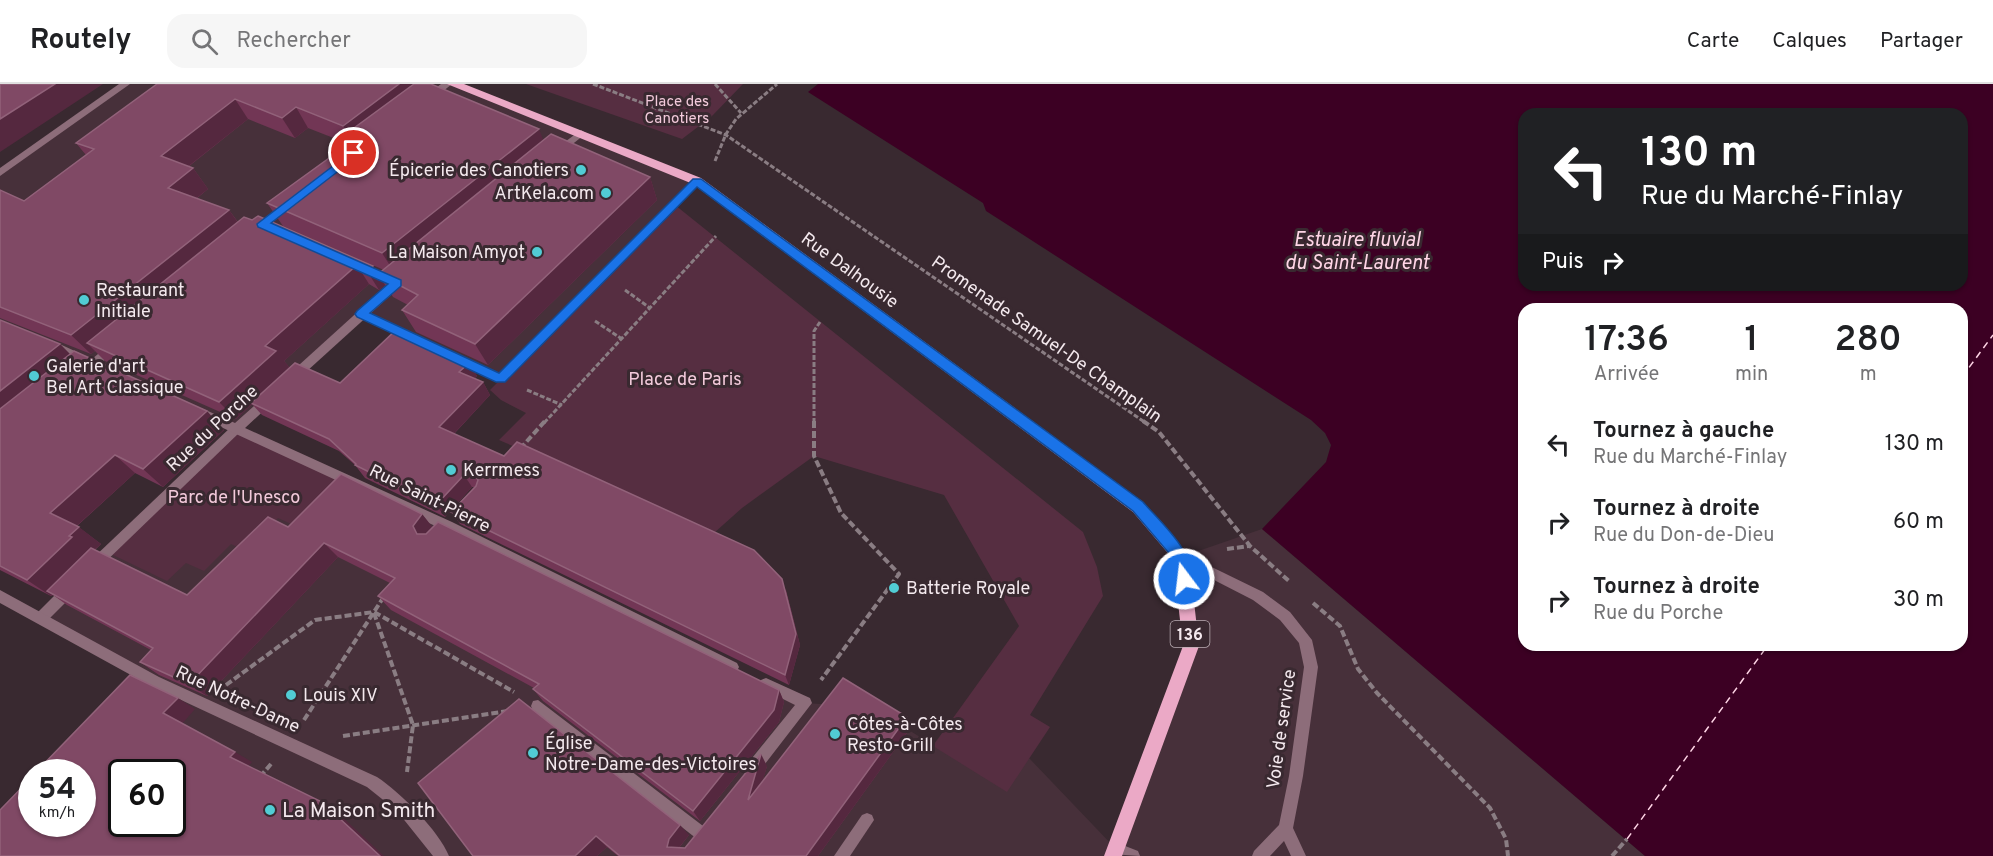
<!DOCTYPE html>
<html lang="fr">
<meta charset="utf-8">
<style>
:root{--surface:#fff;--page:#f6f6f6;--text:#202124;--muted:#757577;--line:#e0e0e0}
body{margin:0;font-family:Overpass,sans-serif;background:var(--page);color:var(--text);height:100vh;display:flex;flex-direction:column;font-size:22px;white-space:nowrap}
*{box-sizing:border-box;margin:0}
p{font-size:20px;color:var(--muted)}
.icon{flex:none;width:33px;height:33px;fill:none;stroke:currentColor;stroke-width:2;stroke-linecap:round;stroke-linejoin:round}
.map{position:relative;flex:1;overflow:hidden}
.side{position:absolute;left:1518px;top:219px;width:450px;height:348px;display:flex;flex-direction:column;background:var(--surface);border-radius:18px;box-shadow:0 2px 4px #0004}
.side>*{flex:none}
.hud{position:absolute;left:1518px;top:24px;width:450px;height:183px;border-radius:18px;box-shadow:0 2px 4px #0004;background:#202124;color:#fff;overflow:hidden}
.speed{position:absolute;left:18px;top:675px;display:flex;gap:12px;font-size:30px;font-weight:700;text-align:center}
.speed>*{display:grid;place-content:center;width:78px;height:78px;border-radius:50%;background:var(--surface);box-shadow:0 2px 4px #0004;line-height:1}
.speed small{font-size:15px;font-weight:400}
.speed .limit{border:3px solid #111;border-radius:9px;background:#fff;color:#111}
.pin{position:absolute;display:grid;place-items:center;width:51px;height:51px;color:#fff;margin:-26px;border:3px solid #fff;border-radius:50%;box-shadow:0 2px 6px #0007}
.me{position:absolute;width:66px;margin:-33px;rotate:345deg;stroke-linejoin:round;filter:drop-shadow(0 0 4px #0008)}
.turn{display:flex;align-items:center;gap:21px;height:126px;padding:0 24px;font-size:27px}
.turn .icon{width:78px;height:78px;stroke-width:2.5}
.turn b{display:block;font-size:42px;line-height:51px}
.then{display:flex;align-items:center;height:57px;padding:0 24px;background:#0003;gap:12px;font-size:22px}
.eta{display:flex;justify-content:space-evenly;align-items:center;height:102px;text-align:center}
.eta b{font-size:36px;font-weight:600;line-height:42px}
ul{padding:0;list-style:none}
li{display:flex;align-items:center;gap:18px;height:78px;padding:0 24px}
li div{flex:1}
li b{display:block;font-size:22px}
li em{font-style:normal}
header{display:flex;align-items:center;gap:36px;box-sizing:border-box;height:84px;padding:0 30px;background:var(--surface);border-bottom:2px solid var(--line)}
header strong{font-size:28px}
nav{display:flex;gap:33px;margin-inline-start:auto;font-size:21px}
.search{width:420px;height:54px;background:var(--page);display:flex;align-items:center;gap:15px;box-sizing:border-box;padding:0 21px;border-radius:18px;color:var(--muted);font-size:22px}
.map>svg:first-child{display:block}
</style>
<header>
<strong>Routely</strong>
<div class="search"><svg class="icon" aria-label="search" viewBox="0 0 24 24"><circle cx="10" cy="10" r="6"/><path d="M15 15l6 6"/></svg>Rechercher</div>
<nav><a>Carte</a><a>Calques</a><a>Partager</a></nav>
</header>
<div class="map">
<svg width="1993" height="772" viewBox="0 0 1993 772">
<rect width="100%" height="100%" fill="#392930"/>
<path fill="#47303a" fill-rule="evenodd" d="M 125,0 L 453,0 L 697,97 L 500,295 L 361,230 L 237,345 L 805,619 L 836,621 L 847,608 L 933,661 L 957,629 L 1029,674 L 1115,764 L 1191,562 L 1181,473 L 1262,445 L 1645,772 L 0,772 L 32,740 L 82,740 L 82,688 L 153,597 L 41,534 L 236,345 L 107,285 L 0,354 L 0,89 ZM 122,688 L 172,688 L 172,740 L 122,740 Z"/>
<g fill="#562e41">
<polygon points="526,0 743,0 711,33 682,55"/>
<polygon points="675,121 1083,448 1097,483 1103,512 1030,631 1050,643 1007,708 933,662 1019,542 944,411 814,372 742,424 714,449 499,356 526,329 501,316 490,306"/>
<polygon points="236,345 356,398 309,448 278,434 246,467 231,460 204,487 186,479 167,497 107,468"/>
</g>
<path fill="#3c0023" fill-rule="evenodd" d="M 818,0 L 1993,0 L 1993,772 L 1645,772 L 1262,445 L 1326,378 L 1331,361 L 1325,349 L 1311,336 L 986,127 L 983,119 L 808,8 ZM 1524,30 L 1962,30 L 1962,201 L 1524,201 ZM 1524,225 L 1962,225 L 1962,561 L 1524,561 Z"/>
<g fill="none" stroke-linecap="round" stroke-linejoin="round">
<g stroke="#ffd5e6" stroke-width="1.5" stroke-dasharray="7 5" stroke-linecap="butt">
<polyline points="1962,293 1993,251"/>
<polyline points="1627,755 1768,561"/>
</g>
<g stroke="#8a7d83" stroke-width="3" stroke-dasharray="5 2" stroke-linecap="butt">
<polyline points="593,0 726,51 1146,339"/>
<polyline points="715,0 741,29"/>
<polyline points="715,77 726,50 736,35 777,0"/>
<polyline points="625,206 650,224"/>
<polyline points="595,237 622,255"/>
<polyline points="527,306 562,321"/>
<polyline points="544,339 716,152"/>
<polyline points="814,339 814,247 820,238"/>
</g>
<g stroke="#8a7d83" stroke-width="4" stroke-dasharray="7 3" stroke-linecap="butt">
<polyline points="814,337 814,372 841,429 899,490 821,596"/>
<polyline points="1143,337 1159,348 1250,462 1290,498"/>
<polyline points="520,365 545,337"/>
<polyline points="1227,465 1249,462"/>
<polyline points="1313,519 1340,542 1358,585 1377,609 1490,724 1506,755 1508,772"/>
<polyline points="374,529 413,641 407,688"/>
<polyline points="226,601 315,536 374,528 514,608"/>
<polyline points="304,636 383,514"/>
<polyline points="343,652 508,627"/>
<polyline points="260,693 271,680"/>
<polyline points="1612,772 1627,755"/>
</g>
<g fill="#8d6d7a" fill-rule="evenodd">
<polygon points="697,94 702,97 700,99 504,298 496,298 454,278 452,275 458,271 499,289 694,95"/>
<polygon points="361,226 413,249 414,252 409,256 405,255 357,233 356,230 357,227"/>
<polygon points="1181,468 1263,508 1290,528 1312,556 1318,583 1303,692 1293,744 1306,772 1291,772 1284,757 1270,772 1252,772 1254,767 1279,741 1289,692 1304,583 1299,559 1280,536 1253,516 1177,477 1175,473 1177,469"/>
<polygon points="1115,758 1138,767 1140,772 1110,770 1108,765 1110,760"/>
</g>
<g fill="#8d6d7a" fill-rule="evenodd">
<polygon points="236,340 240,342 242,345 240,348 99,484 95,486 91,484 89,480 91,476 232,342"/>
<polygon points="70,499 75,501 76,505 75,509 46,538 41,540 36,538 34,534 36,530 65,501"/>
<polygon points="538,616 707,745 709,750 707,755 702,757 697,755 533,627 531,622 533,617"/>
<polygon points="867,729 872,731 874,736 850,772 834,772 862,731"/>
</g>
<g fill="#8d6d7a" fill-rule="evenodd">
<polygon points="119,0 130,0 0,92 0,84"/>
<polygon points="441,0 452,0 432,16 426,16 426,12"/>
<polygon points="581,46 586,49 584,51 560,70 554,70 554,66"/>
<polygon points="288,117 293,120 292,122 259,150 251,150 251,144"/>
<polygon points="399,193 404,197 403,200 296,297 288,297 286,294 288,291 395,194"/>
<polygon points="51,256 92,275 110,260 118,260 120,263 87,291 83,292 77,288 85,280 47,263 45,260"/>
<polygon points="268,312 274,316 272,319 245,344 452,438 737,579 739,583 737,587 732,589 727,587 444,446 197,332 195,329 201,324 235,339 264,313"/>
<path d="M 0,506 L 159,593 L 377,693 C 400,708 439,747 449,772 L 433,772 L 397,727 L 367,703 L 149,601 L 0,519 Z"/>
<polygon points="766,594 810,614 812,619 758,689 753,691 748,689 746,684 748,679 795,621 761,604 759,600 761,596"/>
</g>
<polygon fill="#eba9c6" fill-rule="evenodd" points="447,0 464,0 701,94 1143,418 1189,473 1199,562 1122,772 1104,772 1183,562 1173,475 1133,428 693,100"/>
</g>
<g fill="#723655">
<polygon points="157,0 413,1 543,56 650,93 657,116 488,281 416,248 402,226 408,221 393,213 378,190 384,186 283,142 267,119 349,60 308,44 295,54 248,35 188,83 193,84 208,105 196,115 229,126 238,138 373,182 385,201 379,206 369,200 284,277 290,284 340,299 469,279 477,292 474,295 483,298 490,311 454,350 786,506 800,561 789,601 460,440 451,428 474,403 472,403 445,433 365,394 355,381 339,367 262,331 252,320 236,335 105,277 95,267 91,270 0,234 0,106 24,117 86,71 76,59"/>
<polygon points="0,236 60,260 70,271 224,346 163,403 135,389 77,442 101,460 95,466 187,511 288,443 422,430 432,443 779,606 784,618 779,638 700,737 543,617 533,605 534,604 391,526 378,512 390,499 338,473 207,612 159,591 140,578 151,566 67,521 53,511 51,512 0,486"/>
<polygon points="909,646 818,772 618,772 607,763 597,772 473,772 418,699 689,751 679,764 685,764 767,682 762,698"/>
</g>
<g fill="#55283f">
<polygon points="55,0 103,0 0,68 0,35"/>
<polygon points="399,0 412,0 419,14 365,48 354,44 362,57 355,62 343,42"/>
<polygon points="235,15 248,35 176,92 161,72"/>
<polygon points="296,23 308,44 295,54 282,34"/>
<polygon points="539,45 548,68 396,191 382,169"/>
<polygon points="193,84 208,105 184,124 168,104"/>
<polygon points="650,93 657,116 488,281 475,260"/>
<polygon points="229,126 244,147 87,259 95,267 91,270 71,251"/>
<polygon points="357,181 369,200 284,277 291,285 251,319 252,320 236,335 219,318 265,262"/>
<polygon points="373,182 385,201 379,206 367,187"/>
<polygon points="60,260 80,280 0,344 0,307"/>
<polygon points="469,279 477,292 467,301 459,288"/>
<polygon points="483,298 490,311 448,356 439,343"/>
<polygon points="207,327 224,346 163,403 143,385"/>
<polygon points="115,371 135,389 72,446 50,429"/>
<polygon points="464,391 472,403 445,433 436,421"/>
<polygon points="422,430 434,445 425,457 417,450 413,442"/>
<polygon points="79,443 101,460 47,507 53,511 51,512 27,496"/>
<polygon points="324,459 338,473 207,612 189,600"/>
<polygon points="782,495 800,561 789,601 785,591"/>
<polygon points="779,606 784,618 779,638 700,737 693,727"/>
<polygon points="178,614 195,625 181,641 163,629"/>
<polygon points="907,633 909,646 818,772 806,772"/>
<polygon points="235,668 252,678 247,684 230,673"/>
<polygon points="761,670 767,682 754,727 748,716"/>
<polygon points="322,718 337,728 384,772 380,772"/>
<polygon points="680,741 689,751 677,766 667,763 669,755"/>
<polygon points="596,752 607,763 597,772 575,772"/>
</g>
<g fill="#804965" stroke="#92627a" stroke-width="1.5" fill-rule="evenodd">
<polygon points="0,0 55,0 0,35"/>
<polygon points="157,0 399,0 343,42 296,23 282,34 235,15 161,72 193,84 168,104 229,126 71,251 0,223 0,106 24,117 94,65 76,59"/>
<polygon points="414,0 431,0 539,45 382,169 267,119 365,48 354,44"/>
<polygon points="551,50 650,93 475,260 402,226 418,211 378,190"/>
<polygon points="258,132 373,182 367,187 357,181 265,262 276,267 219,318 87,259 244,133 252,136"/>
<polygon points="0,236 60,260 0,307"/>
<polygon points="397,245 469,279 459,288 483,298 439,343 504,372 517,358 754,466 782,495 796,550 785,591 451,428 476,402 478,396 474,390 464,391 436,421 355,381 356,380 329,355 251,319 295,279 340,299"/>
<polygon points="74,267 207,327 143,385 115,371 50,429 79,443 69,452 72,453 27,496 0,482 0,325"/>
<polygon points="341,390 422,430 413,442 417,450 426,450 438,438 779,606 774,626 693,727 533,605 539,600 378,512 395,494 324,459 189,600 140,578 153,564 47,507 91,464 187,511 268,433 288,443"/>
<path d="M 130,591 L 178,614 L 163,629 L 235,668 L 230,673 L 322,718 L 380,772 L 0,772 L 0,726 L 32,693 L 32,740 L 82,740 L 82,688 L 36,688 ZM 122,688 L 172,688 L 172,740 L 122,740 Z"/>
<polygon points="843,594 907,633 806,772 620,772 596,752 575,772 473,772 418,699 519,615 680,741 669,755 667,763 685,764 761,670 748,716"/>
</g>
<path fill="#1a73e8" stroke="#114b97" stroke-width="1.5" d="M 354,66 L 358,67 L 358,72 L 271,139 L 401,196 L 401,202 L 370,229 L 499,289 L 693,95 L 701,95 L 1143,418 C 1159,437 1201,473 1189,500 L 1184,501 L 1178,500 L 1174,475 L 1133,427 L 697,103 L 505,298 L 496,298 L 357,233 L 355,230 L 357,227 L 388,200 L 258,143 L 257,140 Z"/>
<g fill="#51ccd4" stroke="#392930" stroke-width="2">
<circle cx="581" cy="86" r="6"/>
<circle cx="606" cy="109" r="6"/>
<circle cx="537" cy="168" r="6"/>
<circle cx="84" cy="216" r="6"/>
<circle cx="34" cy="292" r="6"/>
<circle cx="451" cy="386" r="6"/>
<circle cx="894" cy="504" r="6"/>
<circle cx="291" cy="611" r="6"/>
<circle cx="835" cy="650" r="6"/>
<circle cx="533" cy="669" r="6"/>
<circle cx="270" cy="726" r="6"/>
</g>
<g text-anchor="middle" stroke-width="6" stroke-linejoin="round" paint-order="stroke">
<g font-size="15" fill="#f3cadb" stroke="#392930">
<text x="677" y="22">Place des<tspan x="677" dy="17">Canotiers</tspan></text>
</g>
<rect fill="#392930" stroke="#bcafb5" stroke-width="1.5" x="1170.5" y="537" width="39" height="26" rx="4.5"/>
<g font-size="16" font-weight="bold" fill="#f4e9ee">
<text x="1190" y="556">136</text>
</g>
<g font-size="18" fill="#f4e9ee" stroke="#392930" text-anchor="start">
<text x="569" y="92" text-anchor="end">Épicerie des Canotiers</text>
<text x="594" y="115" text-anchor="end">ArtKela.com</text>
<text x="525" y="174" text-anchor="end">La Maison Amyot</text>
<text x="96" y="212">Restaurant<tspan x="96" dy="21">Initiale</tspan></text>
<text x="46" y="288">Galerie d'art<tspan x="46" dy="21">Bel Art Classique</tspan></text>
<text x="463" y="392">Kerrmess</text>
<text x="906" y="510">Batterie Royale</text>
<text x="303" y="617">Louis XIV</text>
<text x="847" y="646">Côtes-à-Côtes<tspan x="847" dy="21">Resto-Grill</tspan></text>
<text x="545" y="665">Église<tspan x="545" dy="21">Notre-Dame-des-Victoires</tspan></text>
</g>
<g font-size="18" fill="#f4e9ee" stroke="#392930">
<text transform="translate(850 186) rotate(36)" y="6">Rue Dalhousie</text>
<text transform="translate(1047 255) rotate(35)" y="6">Promenade Samuel-De Champlain</text>
<text transform="translate(212 344) rotate(-43)" y="6">Rue du Porche</text>
<text transform="translate(430 414) rotate(26)" y="6">Rue Saint-Pierre</text>
<text transform="translate(238 615) rotate(25)" y="6">Rue Notre-Dame</text>
<text transform="translate(1281 645) rotate(-82)" y="6">Voie de service</text>
</g>
<g font-size="18" fill="#f3cadb" stroke="#392930">
<text x="685" y="301">Place de Paris</text>
<text x="234" y="419">Parc de l'Unesco</text>
</g>
<g font-size="20" font-style="italic" fill="#ffd5e6" stroke="#392930">
<text x="1357" y="162">Estuaire fluvial<tspan x="1357" dy="23">du Saint-Laurent</tspan></text>
</g>
<g font-size="21" fill="#f4e9ee" stroke="#392930" text-anchor="start">
<text x="282" y="733">La Maison Smith</text>
</g>
</g>
</svg>
<div class="speed"><div>54<small>km/h</small></div><div class="limit">60</div></div>
<div class="pin" style="left:354px;top:69px;background:#d93025"><svg class="icon" aria-label="arrive" viewBox="0 0 24 24"><path d="M6 21V4h12l-3 4 3 4H6"/></svg></div>
<svg class="me" style="left:1184px;top:495px" viewBox="-20 -20 40 40"><circle r="17" fill="#1a73e8" stroke="#fff" stroke-width="3"/><path d="M0-11L8 9 0 5-8 9z" fill="#fff"/></svg>
<div class="hud">
<div class="turn"><svg class="icon" aria-label="left" viewBox="0 0 24 24"><path d="M17 20v-9H6M10 6l-5 5 5 5"/></svg><div><b>130 m</b>Rue du Marché-Finlay</div></div>
<div class="then">Puis<svg class="icon" aria-label="right" viewBox="0 0 24 24"><path d="M7 20v-9h11M14 6l5 5-5 5"/></svg></div>
</div>
<section class="side">
<div class="eta">
<div><b>17:36</b><p>Arrivée</p></div>
<div><b>1</b><p>min</p></div>
<div><b>280</b><p>m</p></div>
</div>
<ul>
<li><svg class="icon" aria-label="left" viewBox="0 0 24 24"><path d="M17 20v-9H6M10 6l-5 5 5 5"/></svg><div><b>Tournez à gauche</b><p>Rue du Marché-Finlay</p></div><em>130 m</em></li>
<li><svg class="icon" aria-label="right" viewBox="0 0 24 24"><path d="M7 20v-9h11M14 6l5 5-5 5"/></svg><div><b>Tournez à droite</b><p>Rue du Don-de-Dieu</p></div><em>60 m</em></li>
<li><svg class="icon" aria-label="right" viewBox="0 0 24 24"><path d="M7 20v-9h11M14 6l5 5-5 5"/></svg><div><b>Tournez à droite</b><p>Rue du Porche</p></div><em>30 m</em></li>
</ul>
</section>
</div>
